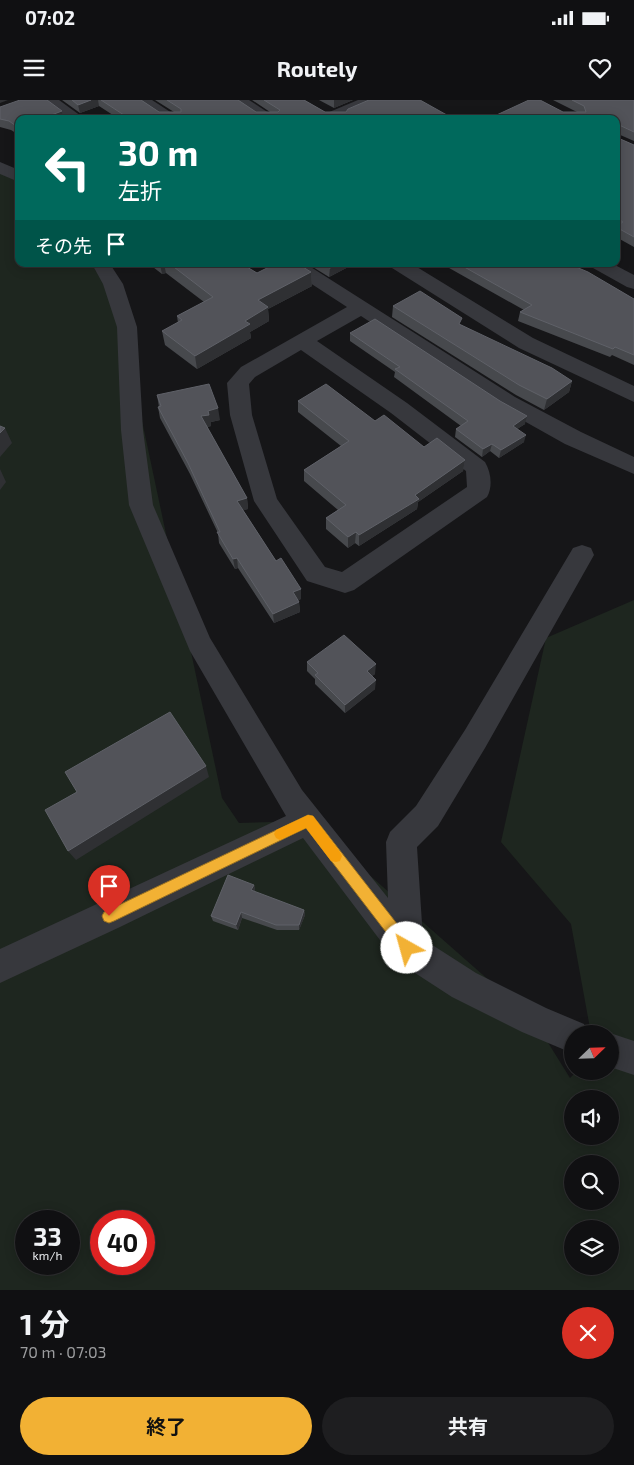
<!DOCTYPE html>
<html lang="ja">
<meta charset="utf-8">
<style>
:root{--surface:#101012;--page:#1e1e20;--text:#f1f3f6;--muted:#9c9d9f;--line:#303032;--accent:#f2b134}
body{margin:0;font-family:"Exo 2","Noto Sans JP",sans-serif;background:var(--page);color:var(--text);height:100vh;display:flex;flex-direction:column;font-size:19px;white-space:nowrap}
*{box-sizing:border-box;margin:0}
p{font-size:16px;color:var(--muted)}
.icon{flex:none;width:28px;height:28px;fill:none;stroke:currentColor;stroke-width:2;stroke-linecap:round;stroke-linejoin:round}
.map{position:relative;height:1190px;overflow:hidden}
.side{display:flex;flex-direction:column;background:var(--surface);flex:1}
.side>*{flex:none}
.hud{position:absolute;left:15px;top:15px;width:605px;height:152px;border-radius:10px;box-shadow:0 2px 12px #0003,0 0 0 1px var(--line);background:#00695c;color:#fff;overflow:hidden}
.needle{width:32px;rotate:67deg}
.tools{position:absolute;left:564px;top:925px;display:grid;gap:10px}
.tools a{display:grid;place-items:center;width:55px;height:55px;border-radius:50%;background:var(--surface);box-shadow:0 2px 12px #0003,0 0 0 1px var(--line);font-size:25px}
.speed{position:absolute;left:15px;top:1110px;display:flex;gap:10px;font-size:25px;font-weight:700;text-align:center}
.speed>*{display:grid;place-content:center;width:65px;height:65px;border-radius:50%;background:var(--surface);box-shadow:0 2px 12px #0003,0 0 0 1px var(--line);line-height:1}
.speed small{font-size:12px;font-weight:400}
.speed .limit{border:8px solid #d22;background:#fff;color:#111}
.pin{position:absolute;display:grid;place-items:center;width:42px;height:42px;color:#fff;margin:-51px -21px;border-radius:50% 50% 50% 0;rotate:-45deg;box-shadow:0 0 5px #0007}
.pin .icon{rotate:45deg}
.me{position:absolute;width:55px;margin:-28px;rotate:322deg;stroke-linejoin:round;filter:drop-shadow(0 0 4px #0008)}
.turn{display:flex;align-items:center;gap:18px;height:105px;padding:0 20px;font-size:22px}
.turn .icon{width:65px;height:65px;stroke-width:2.5}
.turn b{display:block;font-size:35px;line-height:42px}
.then{display:flex;align-items:center;height:48px;padding:0 20px;background:#0003;gap:10px;font-size:19px}
.round{display:grid;place-items:center;flex:none;width:52px;height:52px;border-radius:26px;background:var(--page)}
.head{display:flex;align-items:center;justify-content:space-between;height:85px;padding:0 20px}
h1{font-size:30px;font-weight:700;line-height:38px}
.primary-button{display:flex;gap:10px;margin-top:auto;padding:10px 20px}
.primary-button a{flex:1;height:58px;border-radius:30px;background:var(--accent);color:#111;font-size:20px;font-weight:700;line-height:58px;text-align:center}
.primary-button a+a{background:var(--page);color:var(--text)}
.status{display:flex;justify-content:space-between;align-items:center;height:35px;padding:0 25px;background:var(--surface);direction:ltr}
.status svg{height:14px;fill:currentColor}
header{display:flex;justify-content:space-between;align-items:center;height:65px;padding:0 20px;background:var(--surface);font-size:22px;font-weight:700}
.map>svg:first-child{display:block}
</style>
<div class="status"><b>07:02</b><svg viewBox="0 0 49 12"><path d="M0 12V9h3v3zM5 12V6h3v6zM10 12V3h3v9zM15 12V0h3v12zM26 1h20v11H26zM47 4h2v5h-2z"/></svg></div>
<header><svg class="icon" aria-label="menu" viewBox="0 0 24 24"><path d="M4 6h16M4 12h16M4 18h16"/></svg>Routely<svg class="icon" aria-label="heart" viewBox="0 0 24 24"><path d="M12 20l-8-8c-3-5 5-10 8-4 3-6 11-1 8 4z"/></svg></header>
<div class="map">
<svg width="634" height="1190" viewBox="0 0 634 1190">
<rect width="100%" height="100%" fill="#161618"/>
<path fill="#1e261f" fill-rule="evenodd" d="M 0,71 L 19,81 L 19,164 L 97,164 L 113,184 L 222,698 L 239,723 L 308,721 L 534,920 L 570,978 L 577,971 L 610,971 L 610,934 L 591,934 L 571,824 L 501,742 L 546,538 L 634,500 L 634,1190 L 0,1190 ZM 572,999 L 610,999 L 610,1036 L 572,1036 ZM 572,1064 L 610,1064 L 610,1101 L 572,1101 ZM 26,1121 L 69,1121 L 69,1164 L 26,1164 ZM 101,1121 L 144,1121 L 144,1164 L 101,1164 ZM 572,1129 L 610,1129 L 610,1166 L 572,1166 Z"/>
<g fill="none" stroke-linecap="round" stroke-linejoin="round">
<g fill="#37383d" fill-rule="evenodd">
<polygon points="41,0 59,0 85,19 66,19"/>
<polygon points="133,0 152,0 181,19 161,19"/>
<polygon points="230,0 249,0 278,19 258,19"/>
<polygon points="358,0 379,0 376,3 340,19 327,19 325,16 327,13"/>
<polygon points="0,62 19,70 19,82 0,74"/>
<polygon points="92,164 110,164 123,184 137,227 143,330 153,405 210,538 302,690 388,798 386,742 390,732 416,706 465,630 573,448 582,445 591,448 594,455 485,648 438,726 417,747 423,839 476,873 546,908 584,924 588,934 572,934 572,953 522,932 452,897 395,860 303,738 120,827 0,883 0,849 286,716 190,551 129,405 121,330 117,227 103,184"/>
<path d="M 285,164 L 306,164 L 515,297 L 581,332 L 634,357 L 634,374 L 565,344 L 499,307 L 361,216 L 317,241 L 407,303 L 485,362 C 491,372 493,387 487,397 L 354,490 L 345,493 L 307,481 L 258,407 L 254,401 L 230,315 L 227,283 L 241,267 L 347,207 L 287,168 ZM 301,250 L 391,313 L 466,371 L 467,387 L 342,472 L 325,467 L 277,399 L 252,315 L 249,284 L 255,277 Z"/>
<polygon points="390,164 412,164 533,238 634,286 634,302 519,248 392,168"/>
<polygon points="591,164 613,164 634,175 634,189 627,187 593,168"/>
<polygon points="610,933 634,941 634,975 610,967 610,934 607,934"/>
</g>
</g>
<g fill="#47494d">
<polygon points="62,0 141,0 159,12 174,12 155,0 238,0 256,12 270,12 252,0 304,0 325,12 454,19 119,19 99,6 80,13"/>
<polygon points="319,0 353,0 334,8"/>
<polygon points="553,0 634,0 634,41 618,34 618,38 634,45 634,147 616,137 616,19 563,12 577,12"/>
<polygon points="0,7 62,11 64,19 19,19 19,35 11,30 0,27"/>
<polygon points="149,164 242,164 257,173 311,172 312,186 268,209 269,221 250,232 251,238 197,269 165,245 162,231 178,223 177,216 204,202 166,173 162,174"/>
<polygon points="308,164 354,164 329,177"/>
<polygon points="442,164 569,164 634,199 634,265 612,255 610,257 518,221 520,212 524,210"/>
<polygon points="393,206 461,225 572,281 569,292 544,310 516,295 392,217"/>
<polygon points="350,233 525,324 517,329 524,342 499,358 490,351 482,357 455,337 456,329 461,326 394,277 395,272 350,241"/>
<polygon points="157,295 220,320 211,322 211,326 207,327 247,398 248,409 243,410 276,461 301,489 301,499 298,500 299,502 300,512 274,523 238,468 235,469 219,443 218,433 190,374 160,318 158,307 159,307"/>
<polygon points="298,301 375,321 424,347 465,360 463,371 418,402 417,409 359,446 355,443 348,448 326,429 326,418 338,410 304,381 304,370 341,346 298,312"/>
<polygon points="307,562 375,574 372,576 375,589 345,613 315,584 315,579 307,571"/>
<polygon points="254,785 255,790 255,792 304,810 305,815 299,830 277,830 242,818 238,830 213,821 211,816"/>
</g>
<g fill="#2f3033">
<polygon points="0,0 8,0 0,3"/>
<polygon points="91,0 98,0 99,6 80,13 78,5"/>
<polygon points="334,0 353,0 334,8"/>
<polygon points="62,11 64,19 47,19 46,17"/>
<polygon points="160,164 164,164 166,173 162,174"/>
<polygon points="338,164 354,164 329,177 330,168"/>
<polygon points="311,172 312,186 268,209 269,221 250,232 251,238 197,269 195,256 245,221 258,200"/>
<polygon points="572,281 569,292 544,310 547,299"/>
<polygon points="218,308 220,320 211,322 211,326 203,328 201,316 208,311"/>
<polygon points="527,316 525,324 511,333 513,326"/>
<polygon points="5,328 12,343 0,357 0,333"/>
<polygon points="526,335 524,342 499,358 501,350"/>
<polygon points="492,344 490,351 482,357 483,349"/>
<polygon points="465,360 463,371 418,402 417,409 359,446 359,435"/>
<polygon points="0,369 6,382 0,390"/>
<polygon points="247,398 248,409 238,412 237,401"/>
<polygon points="356,432 355,443 348,448 348,437"/>
<polygon points="237,458 238,468 235,469 233,459"/>
<polygon points="301,489 301,499 293,502 293,492"/>
<polygon points="299,502 300,512 274,523 273,514"/>
<polygon points="376,564 375,574 366,581 367,571"/>
<polygon points="376,580 375,589 345,613 345,605"/>
<polygon points="206,666 209,677 76,760 68,751"/>
<polygon points="254,785 255,790 253,796 251,790"/>
<polygon points="304,810 305,815 299,830 299,825"/>
<polygon points="241,812 242,818 238,830 236,825"/>
</g>
<g fill="#525359" stroke="#5f6168">
<polygon points="20,0 47,0 62,11 46,17 48,19 19,19 19,28 9,21 0,19 0,7"/>
<polygon points="72,0 91,0 78,5"/>
<polygon points="101,0 141,0 159,12 181,12 181,9 167,0 238,0 256,12 278,12 280,10 264,0 304,0 325,12 346,12 348,9 369,0 420,0 454,19 130,19"/>
<polygon points="529,0 540,0 563,12 586,12 584,6 572,0 634,0 634,32 617,24 618,38 634,45 634,137 616,127 616,126 623,122 616,118 616,19 488,19"/>
<polygon points="170,164 242,164 257,173 275,164 298,164 311,172 258,200 268,207 245,221 250,224 195,256 162,231 182,220 177,216 213,197"/>
<polygon points="322,164 338,164 330,168"/>
<polygon points="459,164 569,164 588,172 634,199 634,255 615,247 613,249 520,212 532,205"/>
<polygon points="420,191 462,218 459,224 552,268 572,281 547,299 519,285 393,206"/>
<polygon points="375,219 500,301 527,316 513,326 526,335 501,350 492,344 483,349 456,329 468,321 395,269 400,267 350,233"/>
<polygon points="209,284 218,308 208,311 209,315 201,316 247,398 237,401 276,461 281,458 301,489 293,492 299,502 273,514 237,458 233,459 217,432 220,432 188,363 158,307 161,306 157,295"/>
<polygon points="326,284 375,321 384,315 424,347 437,338 465,360 415,395 419,399 359,435 356,432 348,437 326,418 346,405 304,370 349,341 298,301"/>
<polygon points="0,326 5,328 0,333"/>
<polygon points="344,535 376,564 367,571 376,580 345,605 315,575 318,573 307,562"/>
<polygon points="170,612 206,666 68,751 45,710 77,692 65,672"/>
<polygon points="228,775 254,785 251,790 304,810 299,825 276,825 241,812 236,825 211,816"/>
</g>
<polygon fill="#f2b134" stroke="#9d7322" points="308,715 313,716 412,843 414,848 412,853 407,855 402,853 306,728 114,821 109,823 104,821 102,816 104,812"/>
<polygon fill="#f59e0b" points="308,715 313,716 340,752 342,756 340,761 336,762 331,761 306,728 280,740 276,738 274,734 276,730"/>
</svg>
<div class="tools">
<a><svg class="needle" viewBox="-14 -14 28 28"><path d="M0-13l5 13h-10z" fill="#e53935"/><path d="M0 13l5-13h-10z" fill="#9c9d9f"/></svg></a>
<a><svg class="icon" aria-label="sound" viewBox="0 0 24 24"><path d="M4 9h4l5-4v14l-5-4H4zM17 9q2 3 0 6"/></svg></a>
<a><svg class="icon" aria-label="search" viewBox="0 0 24 24"><circle cx="10" cy="10" r="6"/><path d="M15 15l6 6"/></svg></a>
<a><svg class="icon" aria-label="layers" viewBox="0 0 24 24"><path d="M12 4l9 5-9 5-9-5zM3 14l9 5 9-5"/></svg></a>
</div>
<div class="speed"><div>33<small>km/h</small></div><div class="limit">40</div></div>
<div class="pin" style="left:109px;top:816px;background:#d93025"><svg class="icon" aria-label="arrive" viewBox="0 0 24 24"><path d="M6 21V4h12l-3 4 3 4H6"/></svg></div>
<svg class="me" style="left:407px;top:848px" viewBox="-20 -20 40 40"><circle r="19" fill="#fff"/><path d="M0-13L10 11 0 6-10 11z" fill="#f2b134"/></svg>
<div class="hud">
<div class="turn"><svg class="icon" aria-label="left" viewBox="0 0 24 24"><path d="M17 20v-9H6M10 6l-5 5 5 5"/></svg><div><b>30 m</b>左折</div></div>
<div class="then">その先<svg class="icon" aria-label="arrive" viewBox="0 0 24 24"><path d="M6 21V4h12l-3 4 3 4H6"/></svg></div>
</div>
</div>
<section class="side">
<div class="head"><div><h1>1 分</h1><p>70 m · 07:03</p></div><a class="round" style="background:#d93025;color:#fff"><svg class="icon" aria-label="close" viewBox="0 0 24 24"><path d="M6 6l12 12M18 6L6 18"/></svg></a></div>
<div class="primary-button"><a>終了</a><a>共有</a></div>
</section>
